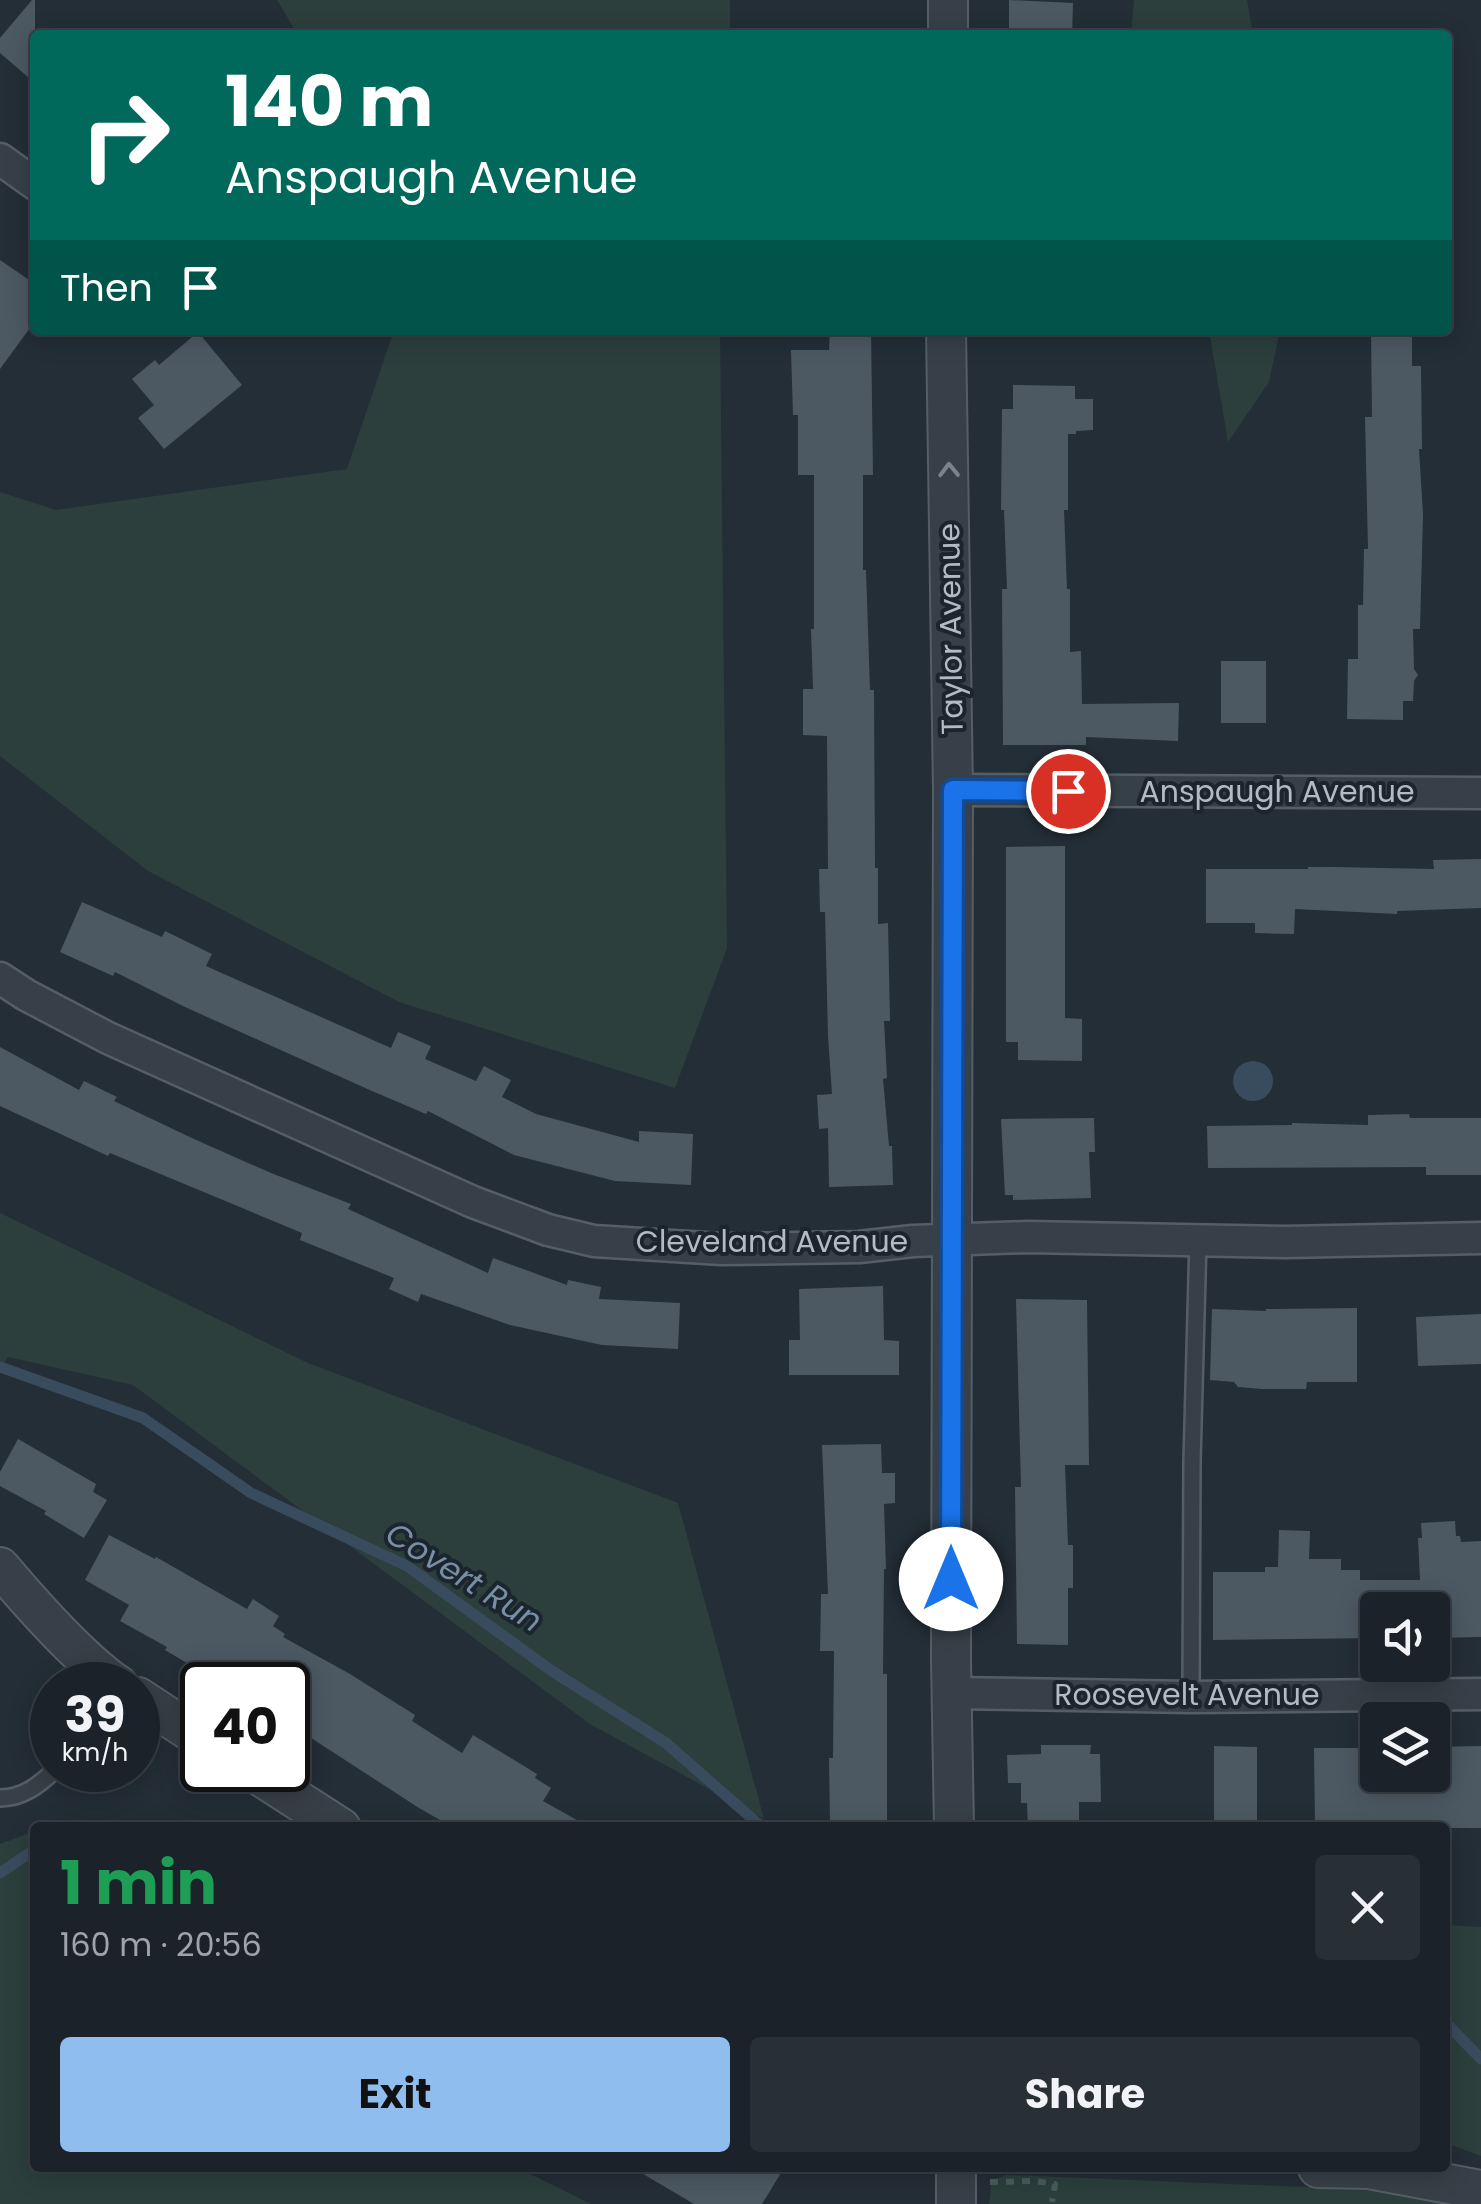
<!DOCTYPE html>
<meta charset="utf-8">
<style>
:root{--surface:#1b2229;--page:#282f35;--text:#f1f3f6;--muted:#a0a4a8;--line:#393f46;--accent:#8fbded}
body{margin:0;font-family:Poppins,sans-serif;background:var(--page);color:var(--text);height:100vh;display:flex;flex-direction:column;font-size:38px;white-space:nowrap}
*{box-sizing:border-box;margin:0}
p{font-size:32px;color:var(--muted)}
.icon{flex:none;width:55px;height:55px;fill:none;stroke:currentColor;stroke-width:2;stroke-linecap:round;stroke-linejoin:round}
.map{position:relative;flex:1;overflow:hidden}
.drawer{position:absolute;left:30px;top:1822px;width:1420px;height:350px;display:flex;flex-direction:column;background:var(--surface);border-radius:10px;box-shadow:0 5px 25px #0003,0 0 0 2px var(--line)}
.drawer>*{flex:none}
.hud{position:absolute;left:30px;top:30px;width:1422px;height:305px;border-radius:10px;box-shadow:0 5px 25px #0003,0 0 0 2px var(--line);background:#00695c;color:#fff;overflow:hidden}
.buttons{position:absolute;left:1360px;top:1592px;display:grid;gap:20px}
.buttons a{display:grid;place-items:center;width:90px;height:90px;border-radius:10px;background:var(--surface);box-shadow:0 5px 25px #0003,0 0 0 2px var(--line);font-size:50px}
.speed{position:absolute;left:30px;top:1662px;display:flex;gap:20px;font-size:50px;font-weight:700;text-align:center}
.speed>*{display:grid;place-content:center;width:130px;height:130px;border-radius:50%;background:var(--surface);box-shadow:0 5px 25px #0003,0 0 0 2px var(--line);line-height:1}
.speed small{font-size:25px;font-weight:400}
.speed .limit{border:5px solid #111;border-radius:15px;background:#fff;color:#111}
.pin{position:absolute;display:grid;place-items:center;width:85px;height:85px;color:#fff;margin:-42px;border:5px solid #fff;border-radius:50%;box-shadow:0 2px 10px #0007}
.me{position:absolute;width:110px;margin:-55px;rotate:0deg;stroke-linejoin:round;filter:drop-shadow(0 0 8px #0008)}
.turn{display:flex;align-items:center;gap:35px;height:210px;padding:0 30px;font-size:45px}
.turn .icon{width:130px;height:130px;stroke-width:2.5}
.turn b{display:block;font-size:70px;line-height:85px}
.then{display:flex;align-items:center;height:95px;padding:0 30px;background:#0003;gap:20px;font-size:38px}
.round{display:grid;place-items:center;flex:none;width:105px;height:105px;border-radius:10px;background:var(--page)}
.summary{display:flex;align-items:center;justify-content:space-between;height:170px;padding:0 30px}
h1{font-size:60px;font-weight:700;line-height:75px;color:#1e9e55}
.button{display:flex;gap:20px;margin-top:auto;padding:20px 30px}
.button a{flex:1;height:115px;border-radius:10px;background:var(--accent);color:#111;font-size:40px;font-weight:700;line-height:115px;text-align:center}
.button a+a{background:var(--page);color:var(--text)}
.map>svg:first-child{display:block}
</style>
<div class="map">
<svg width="1481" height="2204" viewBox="0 0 1481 2204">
<rect width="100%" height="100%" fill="#242e37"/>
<g fill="#2c3f3d">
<polygon points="277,0 730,0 730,35 298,35"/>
<polygon points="1134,0 1247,0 1253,35 1131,35"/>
<polygon points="394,330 720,330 727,948 675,1088 399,1002 148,871 0,756 0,492 56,510 347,469"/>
<polygon points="1209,330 1280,330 1269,382 1228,442"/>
<polygon points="0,1213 308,1363 678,1503 764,1819 590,1724 133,1385 8,1357 0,1370"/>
<polygon points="35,1831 35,2168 518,2168 591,2204 0,2204 0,1844"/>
<polygon points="1445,1925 1481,1927 1481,2156 1446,2143 1451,2101 1445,2091"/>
<polygon points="1007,2175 1404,2191 1481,2204 989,2204 992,2180"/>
</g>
<circle fill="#394c5d" cx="1253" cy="1081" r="20"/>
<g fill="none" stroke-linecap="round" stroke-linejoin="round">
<g stroke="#394c5d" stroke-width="11">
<polyline points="0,1367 143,1418 251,1493 407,1566 552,1671 666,1743 763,1828"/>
<polyline points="0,1873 31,1852"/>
<polyline points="1445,2022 1481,2059"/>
</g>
</g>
<g fill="#4c5963">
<polygon points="32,0 35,0 35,83 0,53 0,38"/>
<polygon points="1009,0 1073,3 1072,35 1009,35"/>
<polygon points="0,260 35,284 35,321 0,369"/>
<polygon points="830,330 871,330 873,475 863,475 863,570 866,570 870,690 874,690 875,868 878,868 878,924 888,923 890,1021 884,1021 887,1078 883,1079 889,1146 892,1146 893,1185 829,1187 828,1128 819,1129 817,1095 832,1094 828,1036 825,912 820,912 819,869 828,869 827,736 803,735 803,689 813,689 811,629 814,629 814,475 798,475 798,415 793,415 791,350 829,350"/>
<polygon points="1371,330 1412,330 1412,366 1421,366 1422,449 1419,449 1423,514 1420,629 1413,629 1414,669 1418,675 1414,681 1413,701 1403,701 1403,720 1347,719 1348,659 1358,659 1358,605 1363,605 1364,549 1368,549 1365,417 1372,417"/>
<polygon points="198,332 242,385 164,449 138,418 154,405 132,379 155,360 159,365"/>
<polygon points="1013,385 1075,386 1075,399 1093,399 1093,430 1076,431 1076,434 1068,434 1068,510 1064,510 1067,589 1070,589 1070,652 1081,651 1082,704 1179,703 1178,741 1086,737 1086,745 1003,745 1002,589 1007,589 1004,510 1001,510 1002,409 1013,409"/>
<rect x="1221" y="661" width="45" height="62"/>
<polygon points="1065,846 1065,1018 1082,1019 1082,1061 1018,1060 1018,1042 1006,1042 1006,847"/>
<polygon points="1481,859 1481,908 1397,911 1397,914 1295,909 1294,934 1255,933 1255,923 1206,923 1206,869 1308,869 1308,867 1332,867 1434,869 1433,860"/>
<polygon points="82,902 162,937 165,931 212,954 206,966 391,1048 398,1032 431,1046 425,1059 476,1081 484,1066 511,1080 502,1097 536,1114 639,1142 639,1131 693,1134 691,1185 615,1181 514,1155 428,1111 426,1114 372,1091 185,1007 115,972 113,976 60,952"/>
<polygon points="0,1047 79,1090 84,1081 117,1097 114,1101 194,1139 271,1173 351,1204 348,1209 488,1273 493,1258 567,1285 568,1280 601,1287 599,1299 680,1303 678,1349 602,1345 510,1325 421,1294 418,1302 389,1289 394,1278 300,1240 302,1233 110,1153 108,1156 0,1106"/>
<polygon points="1409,1114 1410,1118 1481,1118 1481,1175 1426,1175 1426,1167 1208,1168 1207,1126 1292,1125 1292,1123 1368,1125 1368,1115"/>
<polygon points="1094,1118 1095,1152 1089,1152 1091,1198 1013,1200 1013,1195 1005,1195 1001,1119"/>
<polygon points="883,1286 884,1340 899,1341 899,1375 789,1375 789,1340 800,1340 799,1289"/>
<polygon points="1016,1299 1087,1300 1089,1465 1065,1465 1068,1545 1073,1545 1073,1588 1068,1588 1068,1645 1017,1644 1015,1487 1021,1487"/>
<polygon points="1357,1308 1357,1382 1307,1382 1306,1389 1262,1389 1238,1387 1234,1382 1210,1380 1212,1309 1266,1311 1266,1309"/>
<polygon points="1481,1314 1481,1364 1418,1366 1416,1317"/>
<polygon points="18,1439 96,1484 93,1492 107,1500 84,1538 44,1514 46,1511 0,1486 0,1472"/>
<polygon points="881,1444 882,1473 895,1473 895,1503 884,1504 886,1569 884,1569 883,1674 887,1674 887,1820 830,1821 829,1758 833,1758 834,1651 820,1651 821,1594 828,1594 822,1445"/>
<polygon points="1455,1521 1456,1536 1460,1536 1461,1542 1481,1541 1481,1637 1432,1638 1432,1610 1378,1610 1378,1638 1213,1640 1213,1572 1265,1572 1265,1567 1278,1567 1279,1530 1310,1531 1309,1559 1341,1559 1341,1570 1360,1570 1360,1580 1420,1580 1418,1538 1422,1538 1421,1523"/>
<polygon points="109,1535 155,1559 156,1557 247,1609 253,1599 279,1616 273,1626 285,1634 283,1637 350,1674 415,1715 412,1721 462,1753 473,1735 537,1774 535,1778 551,1788 543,1801 591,1828 454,1828 419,1808 288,1723 288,1685 224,1685 165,1650 167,1647 120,1621 129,1605 85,1580"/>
<polygon points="1041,1745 1091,1745 1090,1754 1100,1754 1101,1802 1079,1802 1079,1828 1028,1828 1027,1803 1021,1803 1021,1783 1008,1783 1007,1755 1041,1754"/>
<polygon points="1214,1746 1257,1747 1257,1824 1214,1824"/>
<polygon points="1366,1746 1378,1746 1378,1775 1432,1775 1432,1747 1481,1746 1481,1828 1315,1828 1314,1748 1366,1748"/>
<polygon points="633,2168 784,2168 762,2204 694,2204"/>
</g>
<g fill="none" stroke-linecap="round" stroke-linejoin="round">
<g stroke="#555e66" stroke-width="20">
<g id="service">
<polyline points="1191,1697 1192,1462 1198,1240"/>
<path d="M 0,1798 C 23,1798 39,1785 55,1770"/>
</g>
</g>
<g stroke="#555e66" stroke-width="35">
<g id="minor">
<polyline points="0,159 35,184"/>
<polyline points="953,790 1481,793"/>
<polyline points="0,978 26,995 108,1038 473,1202 548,1230 594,1241 721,1249 859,1247 913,1241 1028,1237 1286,1242 1481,1238"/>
<polyline points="952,1693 1191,1697 1481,1694"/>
</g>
</g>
<g stroke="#555e66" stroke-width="42">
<g id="tertiary">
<polyline points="948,35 948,0"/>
<polyline points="946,330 953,790 951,1661 954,1828"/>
<path d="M 0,1567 C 28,1600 56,1632 87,1660 C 97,1669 107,1678 118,1685"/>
<polyline points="138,1697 202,1739"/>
<polyline points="251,1770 341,1828"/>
<polyline points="1318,2168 1369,2169 1481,2190"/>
<polyline points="956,2204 956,2168"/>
</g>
</g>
<polyline stroke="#4a5c5c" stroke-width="6" stroke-dasharray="8 8" stroke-linecap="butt" points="990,2182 1035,2181 1055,2184 1052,2202"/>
<use href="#service" stroke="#374048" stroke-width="15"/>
<use href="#minor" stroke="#374048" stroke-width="30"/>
<use href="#tertiary" stroke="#374048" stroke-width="38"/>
</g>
<defs><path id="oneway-chevron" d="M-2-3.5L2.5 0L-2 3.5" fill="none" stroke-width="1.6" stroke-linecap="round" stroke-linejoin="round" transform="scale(2.5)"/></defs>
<use stroke="#7b848c" href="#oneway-chevron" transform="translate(949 470) rotate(-91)"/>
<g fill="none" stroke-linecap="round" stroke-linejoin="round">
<g stroke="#114b97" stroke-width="25">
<polyline id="route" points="951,1579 953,790 1068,791"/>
</g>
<use href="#route" stroke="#1a73e8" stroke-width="18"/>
</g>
<g text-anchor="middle" stroke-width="8" stroke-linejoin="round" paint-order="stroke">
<g font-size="30" fill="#b2bbc4" stroke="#1c252d">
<text transform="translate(951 629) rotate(-91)" y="10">Taylor Avenue</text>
<text x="1277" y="802">Anspaugh Avenue</text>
<text x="772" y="1252">Cleveland Avenue</text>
<text x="1187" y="1705">Roosevelt Avenue</text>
</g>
<g font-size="32" font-style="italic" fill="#768fa5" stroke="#1c252d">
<text transform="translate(464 1577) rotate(32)" y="11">Covert Run</text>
</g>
</g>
</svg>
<div class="buttons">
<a><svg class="icon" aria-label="sound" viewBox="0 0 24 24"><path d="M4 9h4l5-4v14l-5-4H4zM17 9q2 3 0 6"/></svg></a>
<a><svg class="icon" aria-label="layers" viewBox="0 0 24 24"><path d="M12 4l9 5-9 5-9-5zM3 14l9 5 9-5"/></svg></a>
</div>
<div class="speed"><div>39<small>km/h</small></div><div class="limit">40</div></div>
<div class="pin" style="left:1068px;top:791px;background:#d93025"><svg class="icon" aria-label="arrive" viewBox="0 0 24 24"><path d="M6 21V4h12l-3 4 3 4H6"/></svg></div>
<svg class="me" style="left:951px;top:1579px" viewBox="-20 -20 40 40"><circle r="19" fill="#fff"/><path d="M0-13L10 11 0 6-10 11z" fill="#1a73e8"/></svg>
<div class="hud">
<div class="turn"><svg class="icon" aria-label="right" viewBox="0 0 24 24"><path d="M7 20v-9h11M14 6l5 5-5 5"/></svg><div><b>140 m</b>Anspaugh Avenue</div></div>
<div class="then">Then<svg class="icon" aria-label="arrive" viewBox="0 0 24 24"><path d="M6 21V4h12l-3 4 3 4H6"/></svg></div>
</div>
<section class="drawer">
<div class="summary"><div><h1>1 min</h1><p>160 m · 20:56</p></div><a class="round"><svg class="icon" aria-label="close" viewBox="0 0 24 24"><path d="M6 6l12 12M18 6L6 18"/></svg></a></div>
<div class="button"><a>Exit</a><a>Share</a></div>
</section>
</div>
